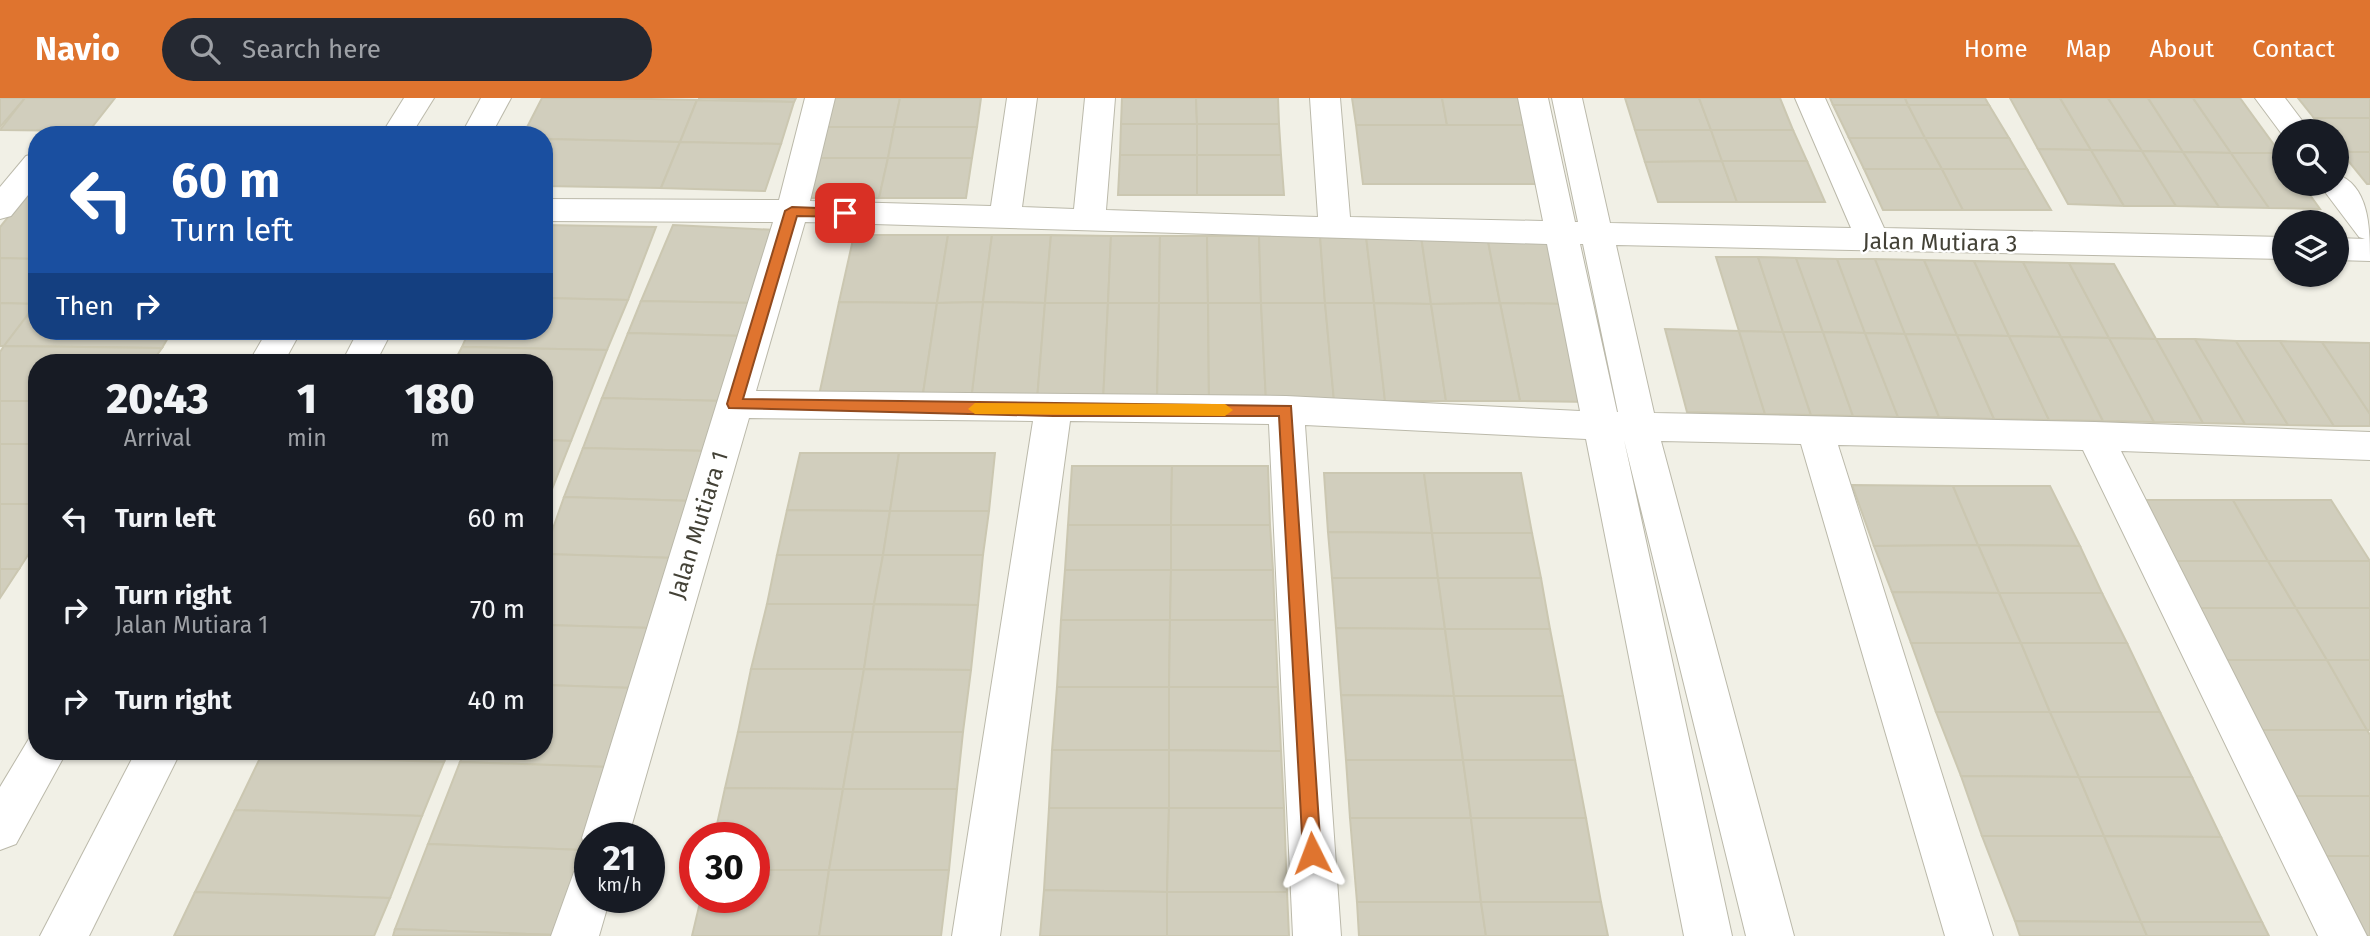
<!DOCTYPE html>
<style>
:root{--surface:#171b24;--page:#242831;--text:#f1f3f6;--muted:#9ea1a6;--accent:#df742f}
body{margin:0;font-family:"Fira Sans",sans-serif;background:var(--page);color:var(--text);height:100vh;display:flex;flex-direction:column;font-size:26px;white-space:nowrap}
*{box-sizing:border-box;margin:0}
p{font-size:23px;color:var(--muted)}
.icon{flex:none;width:38px;height:38px;fill:none;stroke:currentColor;stroke-width:2;stroke-linecap:round;stroke-linejoin:round}
.map{position:relative;flex:1;overflow:hidden}
.side{position:absolute;left:28px;top:256px;width:525px;height:406px;display:flex;flex-direction:column;background:var(--surface);border-radius:28px;box-shadow:0 2px 5px #0004}
.side>*{flex:none}
.banner{position:absolute;left:28px;top:28px;width:525px;height:214px;border-radius:28px;box-shadow:0 2px 5px #0004;background:#1a4fa0;color:#fff;overflow:hidden}
.fabs{position:absolute;left:2272px;top:21px;display:grid;gap:14px}
.fabs a{display:grid;place-items:center;width:77px;height:77px;border-radius:50%;background:var(--surface);box-shadow:0 2px 5px #0004;font-size:35px}
.speed{position:absolute;left:574px;top:724px;display:flex;gap:14px;font-size:35px;font-weight:700;text-align:center}
.speed>*{display:grid;place-content:center;width:91px;height:91px;border-radius:50%;background:var(--surface);box-shadow:0 2px 5px #0004;line-height:1}
.speed small{font-size:18px;font-weight:400}
.speed .limit{border:10px solid #d22;background:#fff;color:#111}
.pin{position:absolute;display:grid;place-items:center;width:60px;height:60px;color:#fff;margin:-30px;border-radius:14px;box-shadow:0 4px 10px #0006}
.me{position:absolute;width:77px;margin:-38px;rotate:357deg;stroke-linejoin:round;filter:drop-shadow(0 0 5px #0008)}
.turn{display:flex;align-items:center;gap:24px;height:147px;padding:0 28px;font-size:32px}
.turn .icon{width:91px;height:91px;stroke-width:2.5}
.turn b{display:block;font-size:49px;line-height:60px}
.then{display:flex;align-items:center;height:66px;padding:0 28px;background:#0003;gap:14px;font-size:26px}
.eta{display:flex;justify-content:space-evenly;align-items:center;height:119px;text-align:center}
.eta b{font-size:42px;font-weight:800;line-height:49px}
ul{padding:0;list-style:none}
li{display:flex;align-items:center;gap:21px;height:91px;padding:0 28px}
li div{flex:1}
li b{display:block;font-size:26px}
li em{font-style:normal}
header{display:flex;align-items:center;gap:42px;box-sizing:border-box;height:98px;padding:0 35px;background:var(--accent);color:#fff}
header strong{font-size:33px}
nav{display:flex;gap:38px;margin-inline-start:auto;font-size:24px}
.search{width:490px;height:63px;background:var(--page);display:flex;align-items:center;gap:18px;box-sizing:border-box;padding:0 24px;border-radius:38px;color:var(--muted);font-size:26px}
.map>svg:first-child{display:block}
</style>
<header>
<strong>Navio</strong>
<div class="search"><svg class="icon" aria-label="search" viewBox="0 0 24 24"><circle cx="10" cy="10" r="6"/><path d="M15 15l6 6"/></svg>Search here</div>
<nav><a>Home</a><a>Map</a><a>About</a><a>Contact</a></nav>
</header>
<div class="map">
<svg width="2370" height="838" viewBox="0 0 2370 838">
<rect width="100%" height="100%" fill="#f1f0e6"/>
<g fill="#d1cebd" stroke="#cbc7b1" stroke-width="2">
<polygon points="0,0 25,0 0,29"/>
<polygon points="25,0 115,0 89,33 0,32"/>
<polygon points="542,0 604,0 697,2 680,44 544,41 544,37 523,37"/>
<polygon points="698,0 796,0 794,4"/>
<polygon points="826,0 900,0 894,29 819,29"/>
<polygon points="900,0 981,0 977,29 894,29"/>
<polygon points="1122,0 1196,0 1197,26 1121,26"/>
<polygon points="1196,0 1278,0 1279,26 1197,26"/>
<polygon points="1352,0 1442,0 1447,27 1356,27"/>
<polygon points="1442,0 1523,0 1530,27 1447,27"/>
<polygon points="1625,0 1699,0 1711,32 1635,32"/>
<polygon points="1699,0 1780,0 1793,32 1711,32"/>
<polygon points="1830,0 1905,0 1908,7 1833,7"/>
<polygon points="1905,0 1985,0 1989,7 1908,7"/>
<polygon points="2010,0 2060,0 2091,52 2038,51"/>
<polygon points="2060,0 2108,0 2142,53 2091,52"/>
<polygon points="2108,0 2148,0 2183,54 2142,53"/>
<polygon points="2148,0 2193,0 2231,55 2183,54"/>
<polygon points="2193,0 2240,0 2280,55 2231,55"/>
<polygon points="2298,0 2370,0 2370,20 2314,20"/>
<polygon points="697,2 794,4 781,46 680,44"/>
<polygon points="1833,7 1908,7 1925,40 1849,40"/>
<polygon points="1908,7 1989,7 2009,40 1925,40"/>
<polygon points="2314,20 2370,20 2370,54 2341,54 2336,48 2336,33 2324,33"/>
<polygon points="1121,26 1197,26 1197,57 1120,57"/>
<polygon points="1197,26 1279,26 1281,57 1197,57"/>
<polygon points="1356,27 1530,27 1545,86 1363,86"/>
<polygon points="819,29 894,29 888,60 810,60"/>
<polygon points="894,29 977,29 972,60 888,60"/>
<polygon points="1635,32 1711,32 1722,63 1645,64"/>
<polygon points="1711,32 1793,32 1807,63 1722,63"/>
<polygon points="1849,40 1925,40 1942,71 1864,71"/>
<polygon points="1925,40 2009,40 2027,71 1942,71"/>
<polygon points="544,41 680,44 661,90 544,88"/>
<polygon points="680,44 781,46 765,93 661,90"/>
<polygon points="2038,51 2091,52 2124,108 2068,106"/>
<polygon points="2091,52 2142,53 2176,108 2124,108"/>
<polygon points="2142,53 2183,54 2219,109 2176,108"/>
<polygon points="2183,54 2231,55 2269,110 2219,109"/>
<polygon points="2341,54 2370,54 2370,86 2367,86"/>
<polygon points="2231,55 2280,55 2284,61 2284,86 2302,86 2320,111 2269,110"/>
<polygon points="1120,57 1197,57 1197,97 1118,97"/>
<polygon points="1197,57 1281,57 1284,97 1197,97"/>
<polygon points="810,60 888,60 879,100 800,100"/>
<polygon points="888,60 972,60 966,100 879,100"/>
<polygon points="1722,63 1737,104 1658,104 1645,64"/>
<polygon points="1722,63 1807,63 1825,104 1737,104"/>
<polygon points="1864,71 1942,71 1963,112 1883,112"/>
<polygon points="1942,71 2027,71 2051,112 1963,112"/>
<polygon points="29,93 37,93 37,161 0,160 0,129"/>
<polygon points="544,127 656,129 628,202 544,200"/>
<polygon points="673,127 776,132 755,205 641,203"/>
<polygon points="854,137 948,137 937,205 839,204"/>
<polygon points="948,137 992,137 983,204 937,205"/>
<polygon points="992,137 1051,137 1045,205 983,204"/>
<polygon points="1051,137 1111,138 1108,205 1045,205"/>
<polygon points="1111,138 1160,138 1159,205 1108,205"/>
<polygon points="1160,138 1207,138 1208,205 1159,205"/>
<polygon points="1207,138 1259,138 1261,205 1208,205"/>
<polygon points="1259,138 1320,138 1325,205 1261,205"/>
<polygon points="1320,138 1366,138 1374,205 1325,205"/>
<polygon points="1366,138 1421,138 1431,206 1374,205"/>
<polygon points="1421,138 1487,138 1500,205 1431,206"/>
<polygon points="1487,138 1552,138 1569,206 1500,205"/>
<polygon points="1716,159 1758,159 1783,234 1739,233"/>
<polygon points="1758,159 1796,160 1823,234 1783,234"/>
<polygon points="0,160 37,161 36,206 0,205"/>
<polygon points="1796,160 1837,161 1865,235 1823,234"/>
<polygon points="1837,161 1875,161 1905,236 1865,235"/>
<polygon points="1875,161 1924,162 1957,237 1905,236"/>
<polygon points="1924,162 1974,163 2009,238 1957,237"/>
<polygon points="1974,163 2023,164 2061,239 2009,238"/>
<polygon points="2023,164 2069,165 2109,240 2061,239"/>
<polygon points="2069,165 2114,166 2156,241 2109,240"/>
<polygon points="544,200 628,202 607,252 462,249 469,233 544,233"/>
<polygon points="641,203 755,205 744,238 628,235"/>
<polygon points="839,204 937,205 922,302 818,302"/>
<polygon points="983,204 1045,205 1037,302 971,302"/>
<polygon points="983,204 971,302 922,302 937,205"/>
<polygon points="0,205 36,206 4,248 0,248"/>
<polygon points="1045,205 1108,205 1103,303 1037,302"/>
<polygon points="1108,205 1159,205 1157,302 1103,303"/>
<polygon points="1159,205 1208,205 1209,303 1157,302"/>
<polygon points="1208,205 1261,205 1266,303 1209,303"/>
<polygon points="1261,205 1325,205 1334,303 1266,303"/>
<polygon points="1325,205 1374,205 1385,303 1334,303"/>
<polygon points="1374,205 1431,206 1446,303 1385,303"/>
<polygon points="1500,205 1569,206 1591,304 1520,303"/>
<polygon points="1500,205 1520,303 1446,303 1431,206"/>
<polygon points="36,206 37,233 172,233 162,250 4,248"/>
<polygon points="1665,231 1739,233 1765,316 1687,314"/>
<polygon points="1739,233 1783,234 1811,317 1765,316"/>
<polygon points="1783,234 1823,234 1853,318 1811,317"/>
<polygon points="1823,234 1865,235 1898,319 1853,318"/>
<polygon points="628,235 744,238 724,303 602,300"/>
<polygon points="1865,235 1905,236 1939,319 1898,319"/>
<polygon points="1905,236 1957,237 1994,321 1939,319"/>
<polygon points="1957,237 2009,238 2049,322 1994,321"/>
<polygon points="2009,238 2061,239 2103,323 2049,322"/>
<polygon points="2061,239 2109,240 2154,324 2103,323"/>
<polygon points="2109,240 2156,241 2203,325 2154,324"/>
<polygon points="2156,241 2195,241 2245,326 2203,325"/>
<polygon points="2195,241 2236,243 2288,327 2245,326"/>
<polygon points="2236,243 2280,243 2334,328 2288,327"/>
<polygon points="2280,243 2322,244 2370,316 2370,328 2334,328"/>
<polygon points="2322,244 2370,245 2370,316"/>
<polygon points="4,248 162,250 152,264 37,264 37,303 0,303 0,254"/>
<polygon points="462,249 607,252 571,343 544,342 544,264 454,264"/>
<polygon points="602,300 724,303 708,353 583,350"/>
<rect x="0" y="303" width="37" height="43"/>
<polygon points="544,342 571,343 545,409 544,409"/>
<rect x="0" y="346" width="37" height="60"/>
<polygon points="583,350 708,353 693,403 564,399"/>
<polygon points="800,355 899,355 890,413 787,412"/>
<polygon points="899,355 995,355 989,413 890,413"/>
<polygon points="1072,368 1172,368 1171,427 1068,427"/>
<polygon points="1172,368 1268,368 1270,427 1171,427"/>
<polygon points="1324,375 1424,375 1432,435 1328,434"/>
<polygon points="1424,375 1521,375 1532,435 1432,435"/>
<polygon points="1852,387 1953,388 1978,447 1874,448"/>
<polygon points="1953,388 2050,388 2080,448 1978,447"/>
<polygon points="564,399 693,403 675,460 544,456"/>
<polygon points="2131,402 2233,402 2268,463 2163,463"/>
<polygon points="2233,402 2331,402 2370,463 2268,463"/>
<polygon points="0,406 37,406 37,443 19,471 0,471"/>
<polygon points="787,412 890,413 883,457 777,457"/>
<polygon points="890,413 989,413 983,457 883,457"/>
<polygon points="1068,427 1171,427 1171,472 1065,472"/>
<polygon points="1171,427 1270,427 1273,472 1171,472"/>
<polygon points="1328,434 1432,435 1438,480 1332,480"/>
<polygon points="1432,435 1532,435 1541,480 1438,480"/>
<polygon points="1978,447 2080,448 2102,495 1999,495"/>
<polygon points="1978,447 1999,495 1892,494 1874,448"/>
<polygon points="544,456 675,460 652,530 544,527"/>
<polygon points="777,457 883,457 874,506 767,506"/>
<polygon points="883,457 983,457 978,507 874,506"/>
<polygon points="2163,463 2268,463 2296,510 2188,510"/>
<polygon points="2268,463 2370,463 2370,510 2296,510"/>
<polygon points="0,471 19,471 0,500"/>
<polygon points="1065,472 1171,472 1170,522 1061,522"/>
<polygon points="1171,472 1273,472 1275,522 1170,522"/>
<polygon points="1332,480 1438,480 1445,531 1336,530"/>
<polygon points="1438,480 1541,480 1550,531 1445,531"/>
<polygon points="1892,494 1999,495 2021,545 1911,545"/>
<polygon points="1999,495 2102,495 2127,545 2021,545"/>
<polygon points="767,506 874,506 864,571 751,571"/>
<polygon points="874,506 978,507 971,572 864,571"/>
<polygon points="2188,510 2296,510 2327,562 2215,562"/>
<polygon points="2296,510 2370,510 2370,562 2327,562"/>
<polygon points="1061,522 1170,522 1169,589 1057,589"/>
<polygon points="1170,522 1275,522 1278,589 1169,589"/>
<polygon points="544,527 652,530 633,590 544,587"/>
<polygon points="1336,530 1445,531 1454,598 1341,597"/>
<polygon points="1445,531 1550,531 1563,598 1454,598"/>
<polygon points="1911,545 2021,545 2050,614 1936,614"/>
<polygon points="2021,545 2127,545 2160,614 2050,614"/>
<polygon points="2215,562 2327,562 2367,632 2253,632"/>
<polygon points="2327,562 2370,562 2370,632 2367,632"/>
<polygon points="751,571 864,571 853,634 738,634"/>
<polygon points="864,571 971,572 963,634 853,634"/>
<polygon points="544,587 633,590 608,669 460,664 465,653 544,653"/>
<polygon points="1057,589 1169,589 1169,652 1052,652"/>
<polygon points="1169,589 1278,589 1281,653 1169,652"/>
<polygon points="1341,597 1454,598 1463,662 1346,662"/>
<polygon points="1454,598 1563,598 1575,662 1463,662"/>
<polygon points="1936,614 2050,614 2079,679 1961,678"/>
<polygon points="2050,614 2160,614 2192,679 2079,679"/>
<polygon points="2253,632 2367,632 2370,637 2370,698 2288,698"/>
<polygon points="738,634 853,634 843,691 725,690"/>
<polygon points="853,634 963,634 957,691 843,691"/>
<polygon points="1052,652 1169,652 1169,710 1049,710"/>
<polygon points="1169,652 1281,653 1284,710 1169,710"/>
<polygon points="264,653 449,653 444,664 261,658"/>
<polygon points="261,658 444,664 422,718 235,712"/>
<polygon points="1346,662 1463,662 1471,720 1350,720"/>
<polygon points="1463,662 1575,662 1586,720 1471,720"/>
<polygon points="460,664 608,669 582,752 428,746"/>
<polygon points="1961,678 2079,679 2104,738 1982,738"/>
<polygon points="2079,679 2192,679 2221,739 2104,738"/>
<polygon points="725,690 843,691 829,772 754,772 754,740 714,740"/>
<polygon points="843,691 957,691 949,772 829,772"/>
<polygon points="2288,698 2370,698 2370,758 2319,758"/>
<polygon points="1049,710 1169,710 1167,794 1044,792"/>
<polygon points="1169,710 1284,710 1287,794 1167,794"/>
<polygon points="235,712 422,718 390,800 195,794"/>
<polygon points="1350,720 1471,720 1481,804 1357,804"/>
<polygon points="1471,720 1586,720 1601,804 1481,804"/>
<polygon points="1982,738 2104,738 2141,824 2015,823"/>
<polygon points="2104,738 2221,739 2262,824 2141,824"/>
<polygon points="428,746 582,752 555,837 395,831"/>
<polygon points="2319,758 2370,758 2370,838 2361,838"/>
<polygon points="754,772 829,772 819,838 692,838 701,800 754,800"/>
<polygon points="829,772 949,772 941,838 819,838"/>
<polygon points="1044,792 1167,794 1167,838 1040,838"/>
<polygon points="195,794 390,800 374,838 174,838"/>
<polygon points="1167,794 1287,794 1289,838 1167,838"/>
<polygon points="1357,804 1481,804 1486,838 1359,838"/>
<polygon points="1481,804 1601,804 1608,838 1486,838"/>
<polygon points="2015,823 2141,824 2147,838 2020,838"/>
<polygon points="2141,824 2262,824 2269,838 2147,838"/>
<polygon points="395,831 555,837 393,838"/>
</g>
<g fill="none" stroke-linecap="round" stroke-linejoin="round">
<g stroke="#bbb9aa" stroke-width="2">
<g id="minor">
<polygon points="404,0 434,0 411,37 381,37"/>
<polygon points="481,0 511,0 491,37 461,37"/>
<path d="M 805,0 L 835,0 L 810,103 L 991,108 L 1007,0 L 1037,0 L 1022,109 L 1074,111 L 1085,0 L 1115,0 L 1106,112 L 1318,119 L 1310,0 L 1340,0 L 1350,119 L 1543,123 L 1518,0 L 1548,0 L 1575,124 L 1578,124 L 1552,0 L 1582,0 L 1610,125 L 1851,130 L 1795,0 L 1825,0 L 1884,130 L 2284,139 L 2284,161 L 1616,147 L 1654,315 L 2095,324 L 2370,334 L 2370,362 L 2121,353 L 2367,838 L 2318,838 L 2083,352 L 1838,347 L 1993,838 L 1945,838 L 1801,346 L 1661,343 L 1794,838 L 1746,838 L 1624,342 L 1732,838 L 1684,838 L 1586,341 L 1305,327 L 1341,838 L 1293,838 L 1269,326 L 1070,323 L 1000,838 L 952,838 L 1033,323 L 749,320 L 628,740 L 590,740 L 589,755 L 582,740 L 773,124 L 544,123 L 544,101 L 779,102 ZM 805,124 L 1547,146 L 1580,313 L 1286,298 L 756,293 ZM 1580,146 L 1583,146 L 1618,314 L 1617,314 Z"/>
<polygon points="2255,0 2285,0 2310,33 2284,33 2284,39"/>
<polygon points="37,55 37,86 11,118 0,121 0,89 26,58"/>
<path d="M 2336,76 C 2370,87 2370,132 2370,163 L 2336,162 L 2336,140 L 2365,141 L 2359,139 L 2319,86 L 2336,86 Z"/>
<polygon points="267,233 301,233 284,264 249,264"/>
<polygon points="358,233 392,233 376,264 342,264"/>
<polygon points="37,636 37,653 67,653 16,746 0,752 0,689 30,639"/>
<polygon points="136,653 181,653 89,838 40,838"/>
<polygon points="590,767 590,800 610,800 599,838 551,838 574,774"/>
</g>
</g>
<use href="#minor" fill="#fff" fill-rule="evenodd"/>
</g>
<polygon fill="#df742f" stroke="#914b1f" stroke-width="2" points="792,109 845,111 852,115 845,119 797,118 743,301 1291,308 1321,755 1319,761 1312,764 1305,761 1303,755 1279,318 1053,318 729,310 727,306 785,113"/>
<polygon fill="#f59e0b" points="975,305 1225,306 1233,312 1225,318 975,316 968,311"/>
<g text-anchor="middle" stroke-width="5" stroke-linejoin="round" paint-order="stroke">
<g font-size="23" fill="#434136" stroke="#fff">
<text transform="translate(1940 144) rotate(1)" y="8">Jalan Mutiara 3</text>
<text transform="translate(698 427) rotate(-73)" y="8">Jalan Mutiara 1</text>
</g>
</g>
</svg>
<div class="fabs">
<a><svg class="icon" aria-label="search" viewBox="0 0 24 24"><circle cx="10" cy="10" r="6"/><path d="M15 15l6 6"/></svg></a>
<a><svg class="icon" aria-label="layers" viewBox="0 0 24 24"><path d="M12 4l9 5-9 5-9-5zM3 14l9 5 9-5"/></svg></a>
</div>
<div class="speed"><div>21<small>km/h</small></div><div class="limit">30</div></div>
<div class="pin" style="left:845px;top:115px;background:#d93025"><svg class="icon" aria-label="arrive" viewBox="0 0 24 24"><path d="M6 21V4h12l-3 4 3 4H6"/></svg></div>
<svg class="me" style="left:1312px;top:755px" viewBox="-20 -20 40 40"><path d="M0-17L14 15 0 8-14 15z" fill="#df742f" stroke="#fff" stroke-width="4"/></svg>
<div class="banner">
<div class="turn"><svg class="icon" aria-label="left" viewBox="0 0 24 24"><path d="M17 20v-9H6M10 6l-5 5 5 5"/></svg><div><b>60 m</b>Turn left</div></div>
<div class="then">Then<svg class="icon" aria-label="right" viewBox="0 0 24 24"><path d="M7 20v-9h11M14 6l5 5-5 5"/></svg></div>
</div>
<section class="side">
<div class="eta">
<div><b>20:43</b><p>Arrival</p></div>
<div><b>1</b><p>min</p></div>
<div><b>180</b><p>m</p></div>
</div>
<ul>
<li><svg class="icon" aria-label="left" viewBox="0 0 24 24"><path d="M17 20v-9H6M10 6l-5 5 5 5"/></svg><div><b>Turn left</b></div><em>60 m</em></li>
<li><svg class="icon" aria-label="right" viewBox="0 0 24 24"><path d="M7 20v-9h11M14 6l5 5-5 5"/></svg><div><b>Turn right</b><p>Jalan Mutiara 1</p></div><em>70 m</em></li>
<li><svg class="icon" aria-label="right" viewBox="0 0 24 24"><path d="M7 20v-9h11M14 6l5 5-5 5"/></svg><div><b>Turn right</b></div><em>40 m</em></li>
</ul>
</section>
</div>
